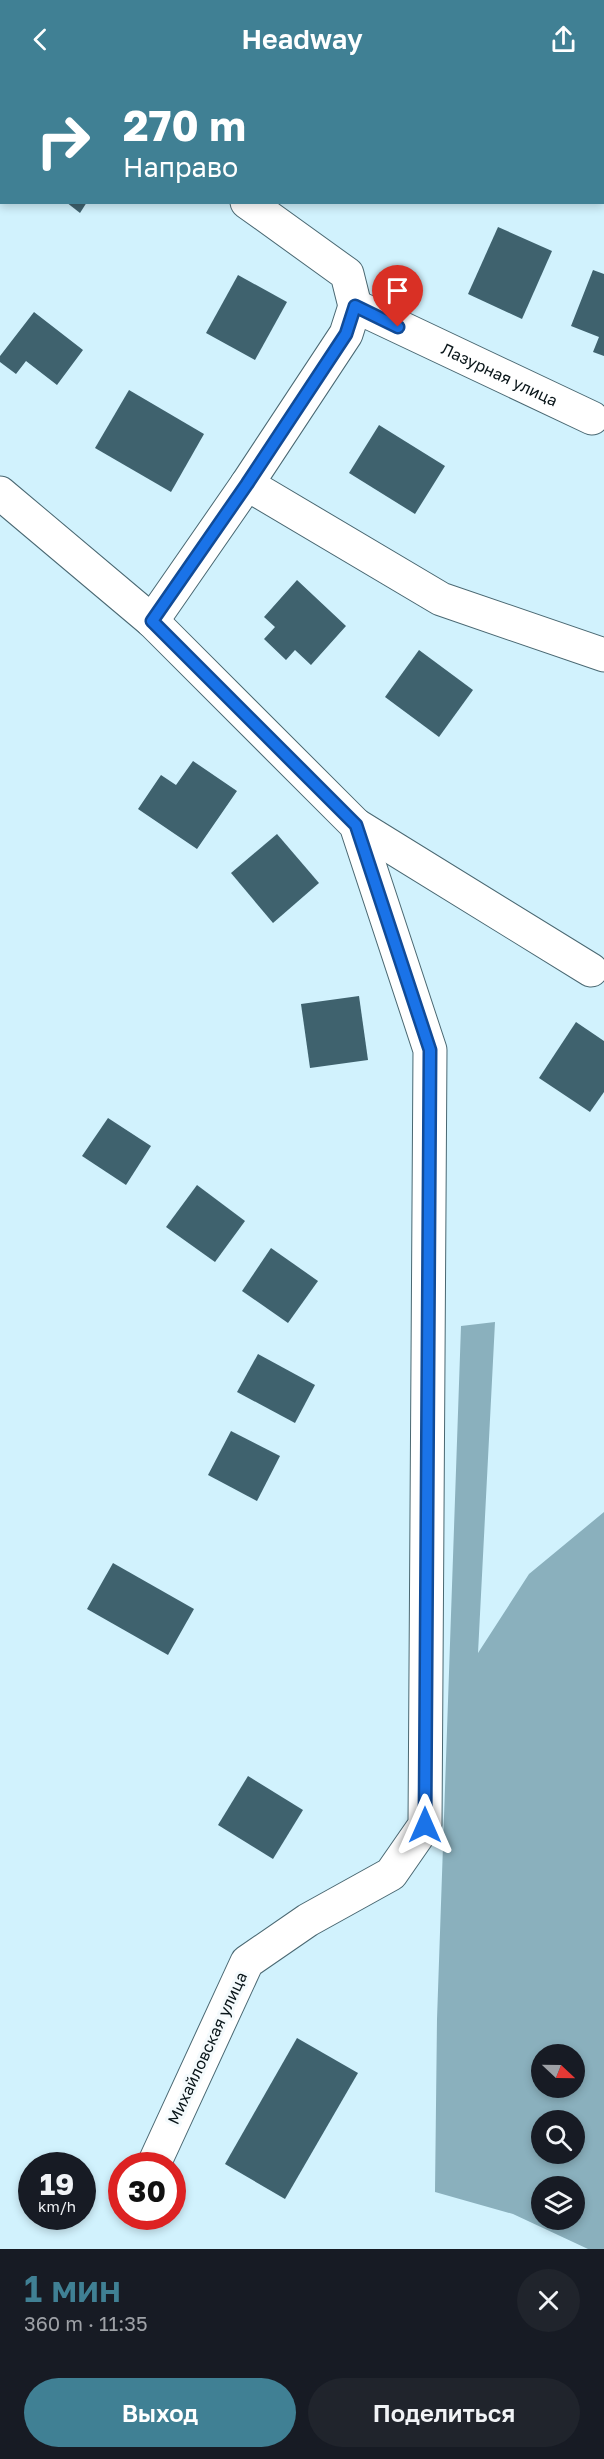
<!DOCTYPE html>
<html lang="ru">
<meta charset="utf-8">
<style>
:root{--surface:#171b24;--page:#20242c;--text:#f1f3f6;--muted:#9ea1a6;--accent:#408094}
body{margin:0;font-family:"Golos Text",sans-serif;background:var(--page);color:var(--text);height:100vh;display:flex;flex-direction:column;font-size:22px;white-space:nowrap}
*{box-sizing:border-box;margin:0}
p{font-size:20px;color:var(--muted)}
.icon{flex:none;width:33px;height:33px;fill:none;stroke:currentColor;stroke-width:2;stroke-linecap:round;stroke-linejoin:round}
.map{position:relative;height:2171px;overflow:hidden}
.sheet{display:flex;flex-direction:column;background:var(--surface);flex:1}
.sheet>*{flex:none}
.banner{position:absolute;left:0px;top:0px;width:604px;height:126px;box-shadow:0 3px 9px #0003;background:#408094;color:#fff;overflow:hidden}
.needle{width:39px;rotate:112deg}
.fabs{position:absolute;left:531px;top:1966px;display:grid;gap:12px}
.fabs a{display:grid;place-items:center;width:54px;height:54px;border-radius:50%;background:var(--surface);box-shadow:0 3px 9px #0003;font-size:30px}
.speed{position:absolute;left:18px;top:2074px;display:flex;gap:12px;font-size:30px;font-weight:700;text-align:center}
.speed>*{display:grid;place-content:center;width:78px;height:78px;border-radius:50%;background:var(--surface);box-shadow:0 3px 9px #0003;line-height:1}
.speed small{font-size:15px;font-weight:400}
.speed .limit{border:9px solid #d22;background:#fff;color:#111}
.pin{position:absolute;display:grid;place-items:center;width:51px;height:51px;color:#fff;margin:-62px -26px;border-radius:50% 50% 50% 0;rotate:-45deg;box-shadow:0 0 6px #0007}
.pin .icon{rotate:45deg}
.me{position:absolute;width:66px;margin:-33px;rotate:0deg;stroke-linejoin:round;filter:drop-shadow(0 0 4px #0008)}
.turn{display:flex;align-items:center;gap:21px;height:126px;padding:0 24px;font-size:27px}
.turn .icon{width:78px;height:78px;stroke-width:2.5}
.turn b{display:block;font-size:42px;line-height:51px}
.round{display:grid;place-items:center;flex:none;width:63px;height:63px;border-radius:32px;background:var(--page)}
.overview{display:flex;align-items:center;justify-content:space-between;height:102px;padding:0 24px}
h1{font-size:36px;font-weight:600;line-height:45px;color:var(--accent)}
.cta{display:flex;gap:12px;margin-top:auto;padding:12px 24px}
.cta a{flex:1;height:69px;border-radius:36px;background:var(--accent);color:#fff;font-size:24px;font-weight:600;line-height:69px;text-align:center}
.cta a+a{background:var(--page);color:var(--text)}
header{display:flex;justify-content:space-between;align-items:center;height:78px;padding:0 24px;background:var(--accent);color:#fff;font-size:27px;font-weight:600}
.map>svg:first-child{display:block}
</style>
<header><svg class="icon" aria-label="back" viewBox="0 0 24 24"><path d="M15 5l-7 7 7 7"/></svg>Headway<svg class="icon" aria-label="share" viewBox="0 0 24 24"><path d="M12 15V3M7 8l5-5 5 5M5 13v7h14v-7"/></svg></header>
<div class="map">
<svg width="604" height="2171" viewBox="0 0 604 2171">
<rect width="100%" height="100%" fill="#d1f2fd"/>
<path fill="#8ab0bd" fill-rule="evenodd" d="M 495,1244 L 478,1575 L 529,1496 L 604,1434 L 604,2171 L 588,2171 L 513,2136 L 435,2114 L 437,1941 L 461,1248 ZM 542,1977 L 574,1977 L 574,2010 L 542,2010 ZM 542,2043 L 574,2043 L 574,2076 L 542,2076 ZM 542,2109 L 574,2109 L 574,2142 L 542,2142 Z"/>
<g fill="#3f626e">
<polygon points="66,124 87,124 80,135"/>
<polygon points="498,149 552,173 522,241 468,216"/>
<polygon points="593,192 604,196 604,278 593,274 599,259 571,248"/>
<polygon points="238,197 287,224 255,282 206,255"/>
<polygon points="34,234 83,272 57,307 26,283 16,296 0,284 0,278"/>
<polygon points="129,312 204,356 171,414 95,370"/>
<polygon points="379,347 445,388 415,436 349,395"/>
<polygon points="297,502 346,548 311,587 295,572 286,582 264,561 275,549 264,539"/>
<polygon points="419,572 473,612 439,659 385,619"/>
<polygon points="193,683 237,713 197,771 138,731 161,697 176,707"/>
<polygon points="277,756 319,805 273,845 231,795"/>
<polygon points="359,918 368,982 310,990 301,926"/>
<polygon points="576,944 604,963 604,1014 590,1034 539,1000"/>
<polygon points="108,1040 151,1068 126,1107 82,1078"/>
<polygon points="197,1107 245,1143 215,1184 166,1149"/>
<polygon points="271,1170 318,1203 288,1245 242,1213"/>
<polygon points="258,1276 315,1307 295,1345 237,1314"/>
<polygon points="231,1353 280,1378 257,1423 208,1397"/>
<polygon points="113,1485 194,1531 168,1577 87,1531"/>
<polygon points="248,1698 303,1732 273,1781 218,1747"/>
<polygon points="297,1960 358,1995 285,2121 225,2086"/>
</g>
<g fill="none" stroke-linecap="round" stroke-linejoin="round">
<g stroke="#4a6872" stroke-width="35">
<g id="minor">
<polyline points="72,0 74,2"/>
<polyline points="247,124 347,196 355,228"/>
<path id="s1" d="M 355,228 L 592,340"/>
<polyline points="247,406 441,521 604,577"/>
<polyline points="0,415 152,543 356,747 430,972 425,1747 391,1796 308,1842 247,1884 153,2088"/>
<polyline points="152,543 247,406 346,256 355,228"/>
<polyline points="356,747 591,892"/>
</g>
</g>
<use href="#minor" stroke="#fff" stroke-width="33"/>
</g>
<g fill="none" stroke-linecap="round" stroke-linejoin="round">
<g stroke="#114b97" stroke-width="15">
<polyline id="route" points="398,249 355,228 346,256 247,406 152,543 356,747 430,972 425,1747"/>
</g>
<use href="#route" stroke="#1a73e8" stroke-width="10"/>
</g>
<g text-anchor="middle" stroke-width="6" stroke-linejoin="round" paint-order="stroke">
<g font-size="16" fill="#091519" stroke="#f4fafc">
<text dy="6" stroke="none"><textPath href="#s1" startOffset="160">Лазурная улица</textPath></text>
<text transform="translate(207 1970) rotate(-65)" y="6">Михайловская улица</text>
</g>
</g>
</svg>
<div class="fabs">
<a><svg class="needle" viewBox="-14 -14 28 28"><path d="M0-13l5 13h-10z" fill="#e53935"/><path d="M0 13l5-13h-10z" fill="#9ea1a6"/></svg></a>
<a><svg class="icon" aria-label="search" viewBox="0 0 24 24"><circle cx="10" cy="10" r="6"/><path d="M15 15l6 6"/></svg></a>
<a><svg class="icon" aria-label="layers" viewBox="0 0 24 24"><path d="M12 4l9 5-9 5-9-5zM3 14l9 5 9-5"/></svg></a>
</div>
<div class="speed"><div>19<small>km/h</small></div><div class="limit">30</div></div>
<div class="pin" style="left:398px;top:249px;background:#d93025"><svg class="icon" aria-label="arrive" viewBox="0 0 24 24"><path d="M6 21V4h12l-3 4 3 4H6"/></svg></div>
<svg class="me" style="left:425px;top:1747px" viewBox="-20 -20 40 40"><path d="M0-17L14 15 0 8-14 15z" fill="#1a73e8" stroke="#fff" stroke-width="4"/></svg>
<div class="banner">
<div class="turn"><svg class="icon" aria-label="right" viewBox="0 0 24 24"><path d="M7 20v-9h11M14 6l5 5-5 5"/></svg><div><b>270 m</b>Направо</div></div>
</div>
</div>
<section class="sheet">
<div class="overview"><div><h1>1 мин</h1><p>360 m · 11:35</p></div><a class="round"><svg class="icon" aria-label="close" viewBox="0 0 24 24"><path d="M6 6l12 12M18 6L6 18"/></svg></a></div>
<div class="cta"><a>Выход</a><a>Поделиться</a></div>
</section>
